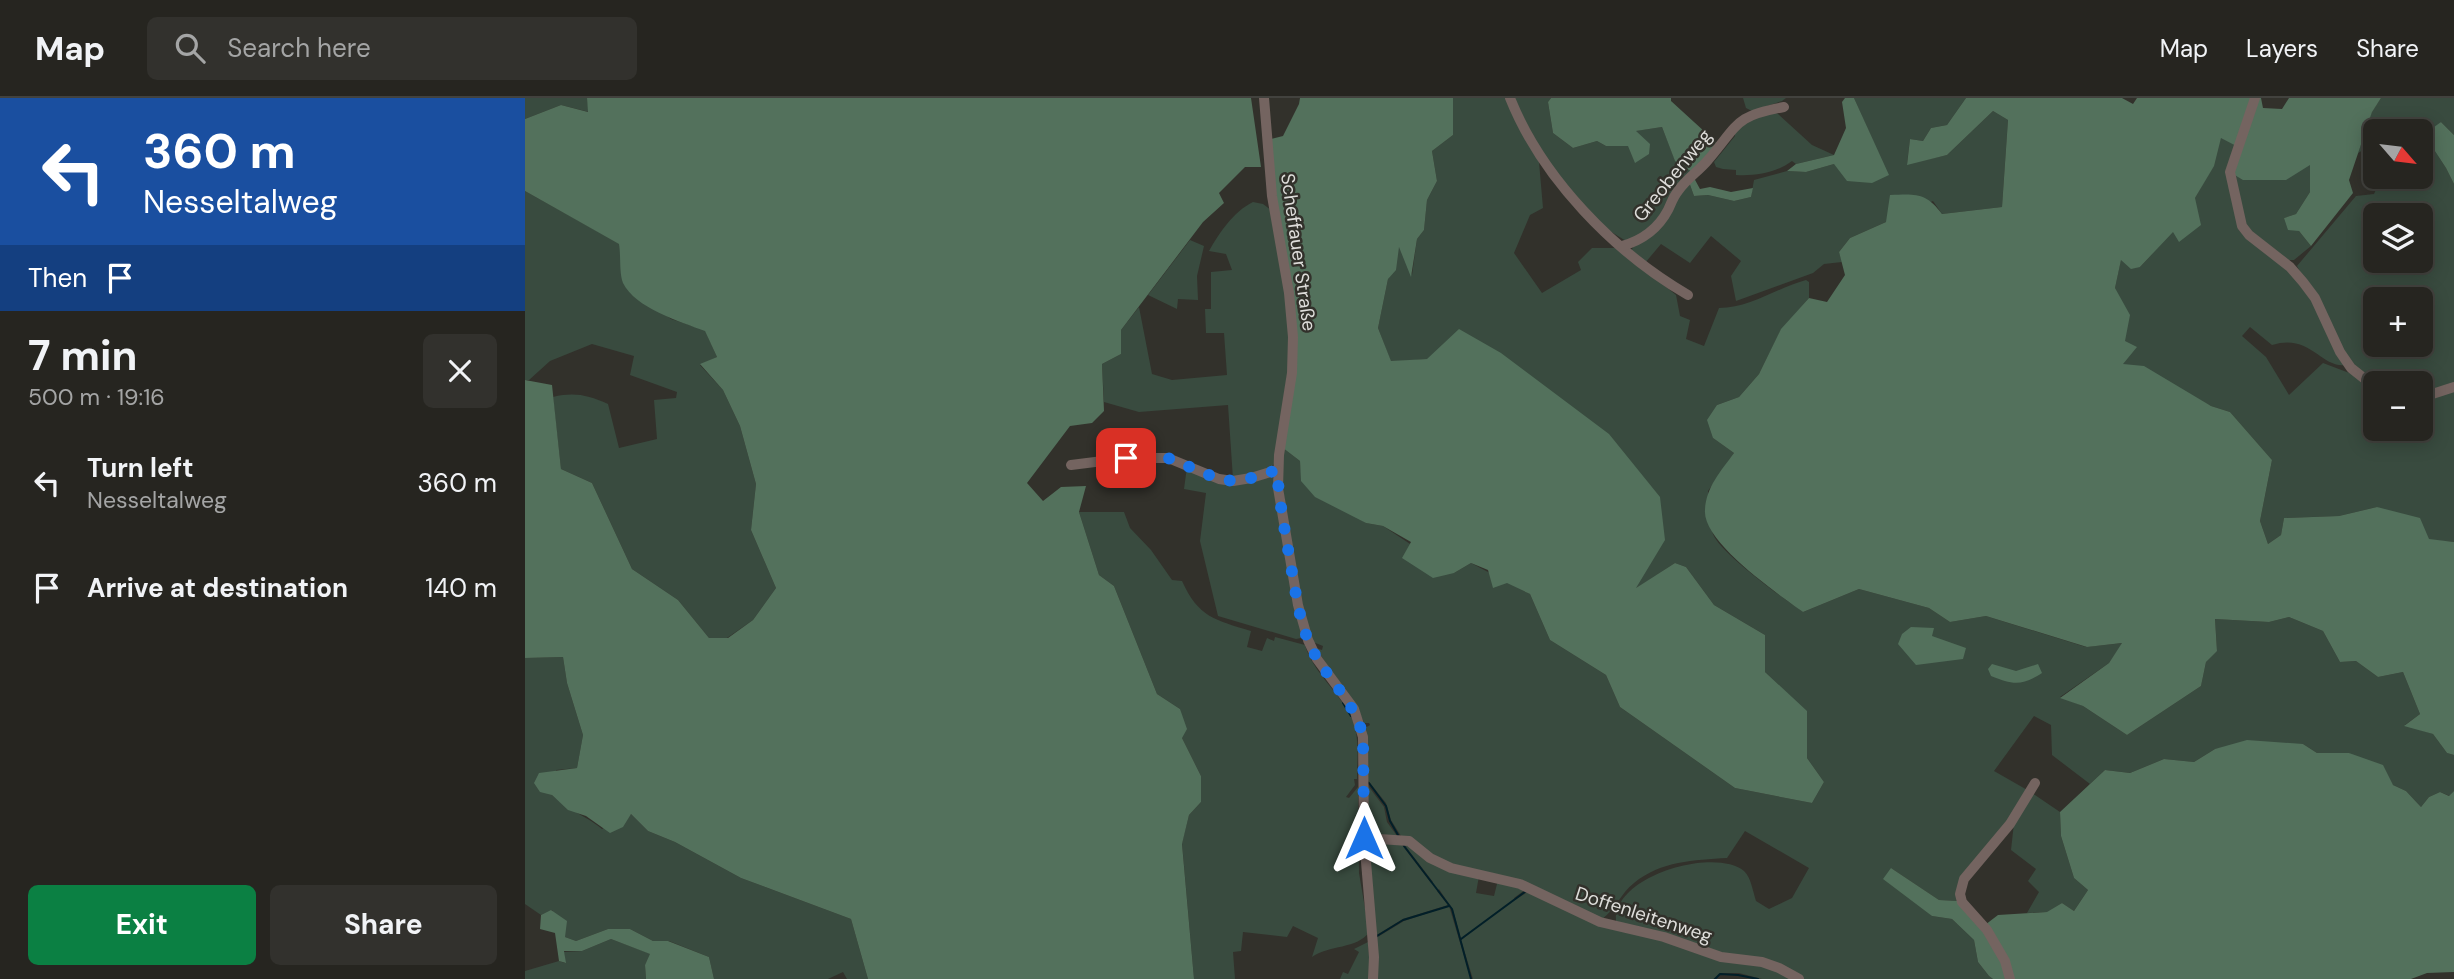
<!DOCTYPE html>
<meta charset="utf-8">
<style>
:root{--surface:#262520;--page:#32312d;--text:#f1f3f6;--muted:#a4a5a5;--line:#42423e;--accent:#0b8043}
body{margin:0;font-family:"DM Sans",sans-serif;background:var(--page);color:var(--text);height:100vh;display:flex;flex-direction:column;font-size:26px;white-space:nowrap}
*{box-sizing:border-box;margin:0}
p{font-size:23px;color:var(--muted)}
.icon{flex:none;width:38px;height:38px;fill:none;stroke:currentColor;stroke-width:2;stroke-linecap:round;stroke-linejoin:round}
.map{position:relative;flex:1;overflow:hidden}
.drawer{display:flex;flex-direction:column;background:var(--surface);width:525px}
.drawer>*{flex:none}
.top-card{background:#1a4fa0;color:#fff;overflow:hidden}
.needle{width:46px;rotate:118deg}
.buttons{position:absolute;left:1838px;top:21px;display:grid;gap:14px}
.buttons a{display:grid;place-items:center;width:70px;height:70px;border-radius:10px;background:var(--surface);box-shadow:0 4px 18px #0003,0 0 0 2px var(--line);font-size:35px}
.pin{position:absolute;display:grid;place-items:center;width:60px;height:60px;color:#fff;margin:-30px;border-radius:14px;box-shadow:0 4px 10px #0006}
.me{position:absolute;width:77px;margin:-38px;rotate:0deg;stroke-linejoin:round;filter:drop-shadow(0 0 5px #0008)}
.turn{display:flex;align-items:center;gap:24px;height:147px;padding:0 28px;font-size:32px}
.turn .icon{width:91px;height:91px;stroke-width:2.5}
.turn b{display:block;font-size:49px;line-height:60px}
.then{display:flex;align-items:center;height:66px;padding:0 28px;background:#0003;gap:14px;font-size:26px}
.round{display:grid;place-items:center;flex:none;width:74px;height:74px;border-radius:10px;background:var(--page)}
.head{display:flex;align-items:center;justify-content:space-between;height:119px;padding:0 28px}
h1{font-size:42px;font-weight:700;line-height:52px}
.button{display:flex;gap:14px;margin-top:auto;padding:14px 28px}
.button a{flex:1;height:80px;border-radius:10px;background:var(--accent);color:#fff;font-size:28px;font-weight:700;line-height:80px;text-align:center}
.button a+a{background:var(--page);color:var(--text)}
ul{padding:0;list-style:none}
li{display:flex;align-items:center;gap:21px;height:105px;padding:0 28px}
li div{flex:1}
li b{display:block;font-size:26px}
li em{font-style:normal}
header{display:flex;align-items:center;gap:42px;box-sizing:border-box;height:98px;padding:0 35px;background:var(--surface);border-bottom:2px solid var(--line)}
header strong{font-size:33px}
nav{display:flex;gap:38px;margin-inline-start:auto;font-size:24px}
.search{width:490px;height:63px;background:var(--page);display:flex;align-items:center;gap:18px;box-sizing:border-box;padding:0 24px;border-radius:10px;color:var(--muted);font-size:26px}
main{display:flex;flex:1;min-height:0}
.map>svg:first-child{display:block}
</style>
<header>
<strong>Map</strong>
<div class="search"><svg class="icon" aria-label="search" viewBox="0 0 24 24"><circle cx="10" cy="10" r="6"/><path d="M15 15l6 6"/></svg>Search here</div>
<nav><a>Map</a><a>Layers</a><a>Share</a></nav>
</header>
<main>
<section class="drawer">
<div class="top-card">
<div class="turn"><svg class="icon" aria-label="left" viewBox="0 0 24 24"><path d="M17 20v-9H6M10 6l-5 5 5 5"/></svg><div><b>360 m</b>Nesseltalweg</div></div>
<div class="then">Then<svg class="icon" aria-label="arrive" viewBox="0 0 24 24"><path d="M6 21V4h12l-3 4 3 4H6"/></svg></div>
</div>
<div class="head"><div><h1>7 min</h1><p>500 m · 19:16</p></div><a class="round"><svg class="icon" aria-label="close" viewBox="0 0 24 24"><path d="M6 6l12 12M18 6L6 18"/></svg></a></div>
<ul>
<li><svg class="icon" aria-label="left" viewBox="0 0 24 24"><path d="M17 20v-9H6M10 6l-5 5 5 5"/></svg><div><b>Turn left</b><p>Nesseltalweg</p></div><em>360 m</em></li>
<li><svg class="icon" aria-label="arrive" viewBox="0 0 24 24"><path d="M6 21V4h12l-3 4 3 4H6"/></svg><div><b>Arrive at destination</b></div><em>140 m</em></li>
</ul>
<div class="button"><a>Exit</a><a>Share</a></div>
</section>
<div class="map">
<svg width="1929" height="881" viewBox="0 0 1929 881">
<rect width="100%" height="100%" fill="#32312b"/>
<g fill="#394b3f" fill-rule="evenodd">
<polygon points="0,0 62,0 64,14 36,7 0,21"/>
<path d="M 928,0 L 982,0 L 1014,64 L 1018,110 L 1005,117 L 989,155 L 1017,195 L 1056,172 L 1053,164 L 1067,150 L 1093,150 L 1151,197 L 1155,218 L 1165,222 L 1161,241 L 1179,248 L 1194,210 C 1225,210 1251,190 1281,182 L 1284,184 L 1284,200 L 1256,232 L 1234,276 L 1214,299 L 1192,307 L 1188,340 L 1209,355 L 1183,393 C 1185,406 1184,424 1188,436 C 1195,455 1259,501 1278,514 L 1334,491 L 1404,510 L 1425,524 L 1461,518 L 1561,549 L 1598,545 L 1584,565 L 1535,599 L 1558,608 L 1602,637 L 1676,588 L 1681,564 L 1692,552 L 1690,521 L 1744,524 L 1764,519 L 1798,533 L 1815,564 L 1831,563 L 1853,579 L 1878,574 L 1895,616 L 1880,627 L 1908,636 L 1922,655 L 1929,657 L 1929,693 L 1925,698 L 1915,694 L 1904,699 L 1896,709 L 1881,693 L 1868,687 L 1824,655 L 1792,655 L 1778,646 L 1690,651 L 1669,664 L 1639,661 L 1605,675 L 1580,672 L 1565,686 L 1527,657 L 1526,627 L 1509,618 L 1469,673 L 1504,693 L 1484,723 L 1458,753 L 1433,803 L 1414,802 L 1366,770 L 1407,818 L 1427,821 L 1449,842 L 1453,864 L 1464,878 L 1468,881 L 1277,881 L 1091,823 C 1088,778 1189,749 1219,773 C 1226,779 1228,794 1231,803 L 1244,811 L 1267,800 L 1284,770 L 1220,733 L 1202,760 C 1169,762 1136,763 1109,785 C 1096,795 1090,812 1077,821 L 996,784 L 922,766 L 876,738 L 866,722 L 861,705 L 841,680 L 840,630 L 845,627 L 844,625 L 839,625 C 829,598 806,575 791,550 L 797,552 L 798,548 L 788,544 C 775,506 769,466 763,426 C 759,400 755,376 758,350 L 775,363 L 777,383 L 841,425 L 858,428 L 929,475 L 946,465 L 1005,496 L 1025,542 L 1081,577 L 1095,609 L 1210,690 L 1287,705 L 1299,684 L 1282,660 L 1282,614 L 1240,574 L 1240,537 L 1189,507 L 1161,469 L 1150,465 L 1110,491 L 902,261 L 866,264 L 853,230 L 863,181 L 874,147 L 887,177 L 892,141 L 899,132 L 902,102 L 912,83 L 907,53 L 928,37 Z"/>
<polygon points="987,0 1026,0 1023,4 1028,35 1048,50 1072,43 1081,48 1103,48 1110,33 1137,29 1150,62 1167,74 1140,114 1122,134 1101,143 1080,130 1032,80"/>
<polygon points="1218,0 1261,0 1257,3 1227,13 1221,10"/>
<polygon points="1329,0 1441,0 1422,27 1406,30 1398,43 1385,41 1382,66 1422,57 1468,13 1483,22 1477,109 1417,116 1408,103 1325,140 1314,154 1317,164 1299,166 1288,175 1211,203 1206,178 1216,163 1186,138 1165,165 1136,146 1120,165 1106,154 1108,149 1164,84 1169,98 1183,97 1209,103 1226,99 1229,82 1262,73 1281,74 1309,66 1363,77"/>
<path d="M 1856,0 L 1929,0 L 1929,37 L 1916,24 L 1902,41 L 1921,70 L 1929,86 L 1929,287 L 1895,297 L 1895,285 L 1848,287 L 1820,257 L 1772,168 L 1831,98 L 1849,96 L 1857,79 L 1895,79 L 1895,33 L 1850,33 L 1850,45 L 1833,55 L 1847,13 ZM 1850,117 L 1895,117 L 1895,163 L 1850,163 ZM 1850,201 L 1895,201 L 1895,247 L 1850,247 Z"/>
<path d="M 1247,13 L 1253,16 L 1287,47 L 1309,57 L 1271,66 L 1267,63 C 1251,75 1231,78 1211,77 L 1211,72 L 1198,71 L 1191,69 L 1189,64 L 1210,38 L 1210,32 L 1219,24 Z"/>
<path d="M 1696,39 L 1710,47 L 1704,65 L 1713,126 L 1759,167 L 1791,206 L 1820,267 C 1796,270 1785,235 1747,247 L 1725,229 L 1717,238 L 1741,259 L 1764,297 L 1798,265 L 1827,276 L 1850,292 L 1850,331 L 1895,331 L 1895,302 L 1929,292 L 1929,444 L 1904,442 L 1852,409 L 1814,418 L 1759,420 L 1756,437 L 1743,446 L 1735,423 L 1747,362 L 1705,314 L 1686,308 L 1597,267 L 1600,243 L 1590,190 L 1596,161 L 1615,169 C 1652,130 1682,92 1696,39 Z"/>
<polygon points="1785,66 1785,94 1771,116 1759,120 1774,133 1786,148 1769,162 1762,162 1728,137 1718,123 1708,76"/>
<path d="M 0,93 L 95,146 L 98,184 L 146,221 L 180,232 L 192,259 L 175,267 L 198,292 L 215,328 L 231,386 L 226,432 L 251,490 L 228,522 L 202,540 L 184,540 L 153,502 L 107,471 L 67,385 L 36,371 L 28,299 C 49,294 63,297 83,306 L 94,350 L 132,341 L 129,302 L 151,300 L 152,294 L 105,277 L 109,258 L 67,246 L 25,263 L 4,282 L 0,282 Z"/>
<path d="M 728,104 L 738,106 L 746,112 L 760,186 L 766,251 L 749,366 L 745,371 L 708,381 L 703,307 L 614,314 L 579,304 L 577,266 L 596,256 L 596,232 L 614,209 L 627,276 L 647,282 L 702,277 L 699,235 L 681,235 L 680,211 L 686,211 L 686,174 L 707,172 L 701,156 L 684,153 C 695,134 708,114 728,104 Z"/>
<polygon points="665,142 679,148 672,178 673,202 653,201 652,211 623,197"/>
<polygon points="662,369 694,383 747,378 749,381 778,536 776,540 771,541 693,518 675,443 681,395 659,391"/>
<path d="M 554,414 L 599,414 L 605,430 L 626,452 L 647,482 L 657,483 C 673,519 690,522 726,533 L 722,549 L 737,553 L 742,540 L 749,543 L 750,539 L 780,547 C 788,575 815,594 827,621 C 835,640 832,661 832,681 L 829,681 L 830,687 L 821,699 L 824,700 L 833,689 L 834,775 L 844,834 C 833,851 803,847 787,859 L 793,840 L 768,828 L 762,839 L 718,834 L 716,853 L 708,854 L 710,881 L 669,881 L 657,745 L 664,717 L 676,704 L 676,678 L 657,640 L 655,611 L 632,596 L 589,488 L 574,477 Z"/>
<path d="M 38,559 L 42,585 L 58,637 L 52,670 L 31,672 L 27,697 C 45,714 59,716 77,731 L 106,716 L 123,733 L 150,744 L 216,780 L 326,821 L 343,881 L 322,881 L 318,874 L 303,881 L 189,881 L 184,859 L 144,843 L 128,843 L 105,831 L 83,831 L 51,843 L 40,839 L 27,812 L 16,817 L 0,806 L 0,560 Z"/>
<polygon points="841,685 859,709 862,724 872,738 854,739 842,732"/>
<polygon points="1507,695 1535,714 1536,738 1549,780 1563,792 1549,813 1537,805 1523,814 1502,815 1514,794 1503,783 1511,771 1486,752 1489,725"/>
<polygon points="874,743 906,785 908,784 878,745 954,778 951,795 969,798 973,782 1001,791 989,800 990,802 1004,793 1067,824 1234,866 1270,881 1237,881 1214,875 1196,875 1188,881 948,881 936,842 982,806 936,841 928,812 914,791 912,793 923,807 878,821 850,838 843,746 846,744"/>
<polygon points="924,808 946,881 850,881 851,840 879,823"/>
<polygon points="86,841 126,856 120,867 121,881 0,881 0,873 34,863 40,865 39,854 57,853"/>
<polygon points="843,844 846,881 815,881 818,874 823,876 834,854 829,851"/>
</g>
<g fill="#53715c">
<path d="M 62,0 L 726,0 L 736,69 L 720,69 L 694,95 L 699,105 L 678,124 L 596,232 L 596,256 L 577,266 L 579,313 L 567,325 L 545,328 L 502,385 L 518,403 L 536,389 L 561,388 L 554,414 L 574,477 L 589,488 L 632,596 L 655,611 L 662,631 L 657,640 L 676,678 L 676,704 L 664,717 L 657,746 L 669,881 L 343,881 L 326,821 L 216,780 L 150,744 L 123,733 L 106,716 L 98,729 L 85,735 L 61,718 L 43,712 L 27,697 L 15,694 L 9,685 L 14,675 L 52,670 L 58,637 L 42,585 L 38,559 L 0,560 L 0,282 L 27,287 L 36,371 L 67,385 L 107,471 L 153,502 L 184,540 L 203,540 L 228,522 L 251,490 L 226,432 L 231,386 L 215,328 L 198,292 L 175,266 L 192,259 L 180,233 C 156,224 110,210 98,185 C 94,175 96,157 94,146 L 0,93 L 0,21 L 36,7 L 63,14 Z"/>
<polygon points="775,0 928,0 928,37 907,53 912,83 902,102 899,132 892,141 886,179 874,149 871,172 863,181 853,230 866,263 902,261 934,231 976,255 1084,336 1135,399 1140,442 1111,490 1150,465 1161,469 1189,507 1240,537 1240,574 1282,613 1282,660 1299,684 1287,705 1210,690 1095,609 1081,577 1025,542 1005,496 982,485 968,490 963,472 946,465 929,475 908,480 877,460 886,444 858,428 841,425 790,399 776,383 775,363 758,350 772,265 742,42 758,38 774,6"/>
<polygon points="1026,0 1146,0 1146,3 1192,45 1167,74 1150,63 1137,29 1111,33 1125,46 1124,56 1110,65 1103,48 1081,48 1072,43 1048,50 1028,35 1023,4"/>
<polygon points="1320,0 1329,0 1364,77 1347,85 1322,83 1309,66 1281,74 1262,73 1271,66 1309,57 1321,30 1317,4"/>
<path d="M 1441,0 L 1597,0 L 1608,6 L 1612,0 L 1736,0 L 1738,10 L 1757,11 L 1764,0 L 1856,0 L 1847,14 L 1824,82 L 1828,95 L 1786,148 L 1774,133 L 1763,132 L 1759,120 L 1771,116 L 1785,94 L 1785,67 L 1761,82 L 1718,82 L 1708,76 L 1715,50 L 1696,40 L 1689,68 L 1670,100 L 1676,127 L 1654,144 L 1648,134 L 1615,169 L 1606,171 L 1596,162 L 1590,190 L 1605,217 L 1600,243 L 1612,249 L 1598,266 L 1619,268 L 1686,308 L 1705,314 L 1747,362 L 1735,423 L 1743,446 L 1756,437 L 1759,420 L 1814,418 L 1852,409 L 1895,420 L 1904,441 L 1929,444 L 1929,657 L 1922,655 L 1908,636 L 1879,628 L 1895,616 L 1878,574 L 1853,579 L 1831,563 L 1815,564 L 1798,533 L 1764,519 L 1744,524 L 1690,521 L 1692,553 L 1681,564 L 1676,588 L 1602,637 L 1558,608 L 1535,600 L 1584,565 L 1597,545 L 1562,549 L 1461,518 L 1425,524 L 1404,510 L 1334,491 L 1278,514 C 1253,496 1177,444 1180,412 C 1181,389 1196,373 1209,355 L 1188,340 L 1182,322 L 1192,307 L 1214,299 L 1234,276 L 1256,231 L 1284,200 L 1302,204 L 1320,177 L 1314,154 L 1325,140 L 1361,124 L 1365,97 C 1390,96 1401,94 1417,116 L 1477,109 L 1483,22 L 1468,13 L 1422,57 L 1382,67 L 1385,41 L 1398,43 L 1406,30 L 1422,27 Z"/>
<polygon points="1916,24 1929,37 1929,86 1921,70 1902,41 1905,32"/>
<polygon points="1169,80 1175,91 1185,89 1206,94 1228,90 1226,99 1209,103 1183,97 1169,98 1164,84"/>
<polygon points="1386,529 1409,530 1407,538 1441,550 1438,561 1391,567 1373,546 1377,536"/>
<path d="M 1467,566 L 1491,573 L 1513,566 L 1517,575 C 1497,588 1488,587 1466,578 L 1463,571 Z"/>
<polygon points="1722,642 1778,646 1792,655 1824,655 1858,667 1868,687 1881,693 1896,709 1904,699 1915,694 1924,698 1929,693 1929,874 1902,875 1886,881 1468,881 1464,878 1453,864 1449,842 1427,821 1407,818 1358,781 1366,770 1414,802 1433,803 1456,830 1473,817 1522,814 1537,805 1549,813 1563,792 1549,780 1536,738 1535,714 1580,672 1605,675 1639,661 1669,664 1690,651"/>
<polygon points="26,812 42,823 40,839 51,843 83,831 105,831 128,843 143,843 184,859 189,881 121,881 120,867 125,856 86,841 57,853 39,853 41,865 34,863 30,835 15,831 16,817"/>
</g>
<g fill="none" stroke-linecap="round" stroke-linejoin="round">
<g stroke="#021f28" stroke-width="2">
<polyline points="818,605 826,618"/>
<polyline points="844,685 861,708 865,723 873,737"/>
<polyline points="879,748 927,811 946,881"/>
<polyline points="852,838 878,822 924,808"/>
<polyline points="936,841 1001,793"/>
<polyline points="1190,881 1195,876 1213,877 1233,881"/>
</g>
<g stroke="#746460" stroke-width="10">
<polyline points="739,0 747,98 764,195 768,239 767,275 754,357 753,390 773,507 783,542 792,561 829,611 838,639 839,740 849,859 848,881"/>
<path d="M 985,0 C 1017,80 1089,154 1163,197"/>
<polyline points="1730,0 1705,74 1717,128 1724,137 1765,169 1778,184 1790,200 1815,254 1826,270 1850,289"/>
<path d="M 1097,148 C 1118,142 1133,131 1143,112 C 1146,106 1148,99 1153,93 C 1161,81 1174,73 1183,62 C 1214,26 1209,18 1259,9"/>
<polyline points="1895,300 1929,289"/>
<polyline points="546,367 602,360 643,360 694,381 708,383 726,380 752,372"/>
<polyline points="839,740 884,743 905,760 926,770 995,786 1075,824 1139,839 1196,859 1237,864 1254,870 1274,881"/>
<polyline points="1485,881 1480,863 1462,832 1437,804 1435,796 1439,781 1485,726 1510,685"/>
</g>
</g>
<g fill="none" stroke-linecap="round" stroke-linejoin="round">
<path stroke="#1a73e8" stroke-width="12" stroke-dasharray="0 21.6" d="M 601,360 L 643,360 L 694,381 L 708,383 L 726,380 L 752,372 C 754,403 760,433 765,463 C 770,489 773,517 783,542 C 797,578 830,601 838,639 L 839,740"/>
</g>
<g text-anchor="middle" stroke-width="5" stroke-linejoin="round" paint-order="stroke">
<g font-size="19" fill="#deddda" stroke="#32312b">
<text transform="translate(1147 77) rotate(-51)" y="7">Greobenweg</text>
<text transform="translate(774 154) rotate(82)" y="7">Scheffauer Straße</text>
<text transform="translate(1119 816) rotate(18)" y="7">Doffenleitenweg</text>
</g>
</g>
</svg>
<div class="buttons">
<a><svg class="needle" viewBox="-14 -14 28 28"><path d="M0-13l5 13h-10z" fill="#e53935"/><path d="M0 13l5-13h-10z" fill="#a4a5a5"/></svg></a>
<a><svg class="icon" aria-label="layers" viewBox="0 0 24 24"><path d="M12 4l9 5-9 5-9-5zM3 14l9 5 9-5"/></svg></a>
<a>+</a>
<a>−</a>
</div>
<div class="pin" style="left:601px;top:360px;background:#d93025"><svg class="icon" aria-label="arrive" viewBox="0 0 24 24"><path d="M6 21V4h12l-3 4 3 4H6"/></svg></div>
<svg class="me" style="left:839px;top:740px" viewBox="-20 -20 40 40"><path d="M0-17L14 15 0 8-14 15z" fill="#1a73e8" stroke="#fff" stroke-width="4"/></svg>
</div>
</main>
